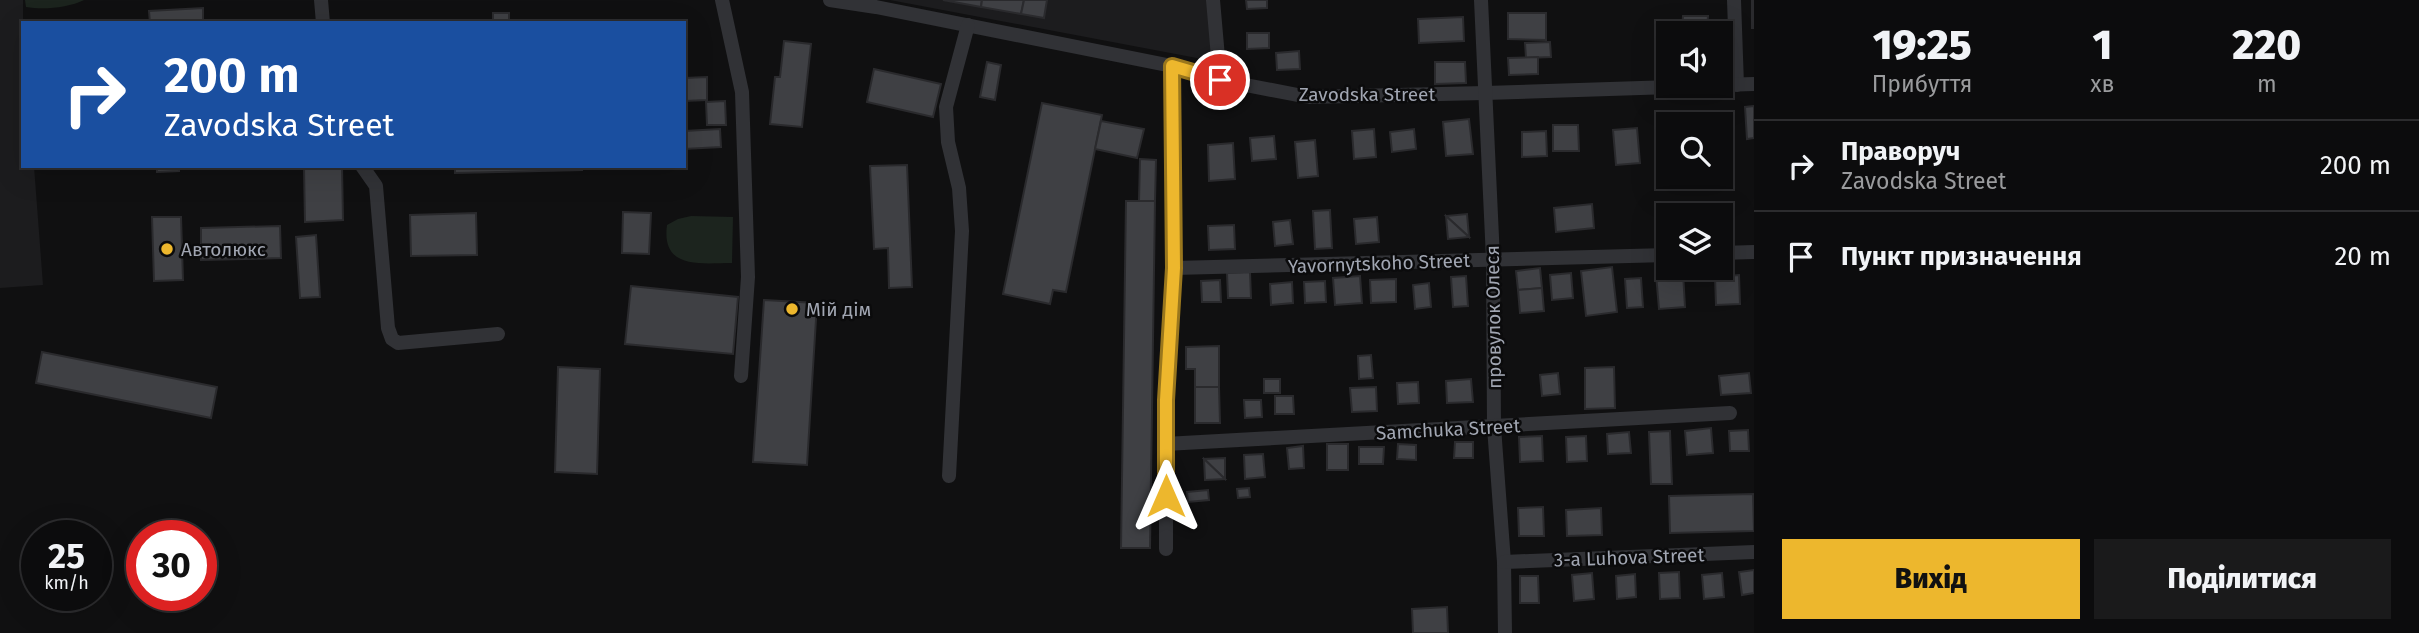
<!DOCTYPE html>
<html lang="uk">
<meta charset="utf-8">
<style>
:root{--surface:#0c0c0d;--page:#1a1a1b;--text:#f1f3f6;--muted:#9a9b9d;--line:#2c2c2e;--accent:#edb72d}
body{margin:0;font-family:"Fira Sans",sans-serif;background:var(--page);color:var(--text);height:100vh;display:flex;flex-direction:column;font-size:26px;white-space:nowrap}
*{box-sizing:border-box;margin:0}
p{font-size:23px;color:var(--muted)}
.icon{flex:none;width:38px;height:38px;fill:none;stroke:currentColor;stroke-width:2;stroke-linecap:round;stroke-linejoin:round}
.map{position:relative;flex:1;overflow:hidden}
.sheet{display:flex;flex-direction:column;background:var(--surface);width:665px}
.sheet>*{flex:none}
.hud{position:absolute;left:21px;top:21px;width:665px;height:147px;border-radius:0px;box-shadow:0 7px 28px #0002,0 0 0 2px var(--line);background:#1a4fa0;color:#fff;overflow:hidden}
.controls{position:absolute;left:1656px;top:21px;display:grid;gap:14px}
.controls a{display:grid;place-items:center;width:77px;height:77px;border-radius:0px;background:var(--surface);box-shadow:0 7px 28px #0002,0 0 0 2px var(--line);font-size:35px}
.speed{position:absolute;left:21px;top:520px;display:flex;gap:14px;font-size:35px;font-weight:700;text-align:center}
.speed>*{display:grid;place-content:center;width:91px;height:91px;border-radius:50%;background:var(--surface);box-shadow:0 7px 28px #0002,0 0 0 2px var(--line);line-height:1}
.speed small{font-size:18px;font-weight:400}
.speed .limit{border:10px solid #d22;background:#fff;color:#111}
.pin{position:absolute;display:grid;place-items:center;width:60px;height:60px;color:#fff;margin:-30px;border:4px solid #fff;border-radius:50%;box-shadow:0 2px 7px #0007}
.me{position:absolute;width:77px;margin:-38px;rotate:0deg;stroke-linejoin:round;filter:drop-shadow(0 0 5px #0008)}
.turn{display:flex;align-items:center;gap:24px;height:147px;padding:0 28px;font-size:32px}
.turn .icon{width:91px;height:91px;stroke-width:2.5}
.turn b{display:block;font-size:49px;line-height:60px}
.eta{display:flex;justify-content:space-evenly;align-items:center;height:119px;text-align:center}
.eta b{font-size:42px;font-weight:800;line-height:49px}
.primary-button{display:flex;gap:14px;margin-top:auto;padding:14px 28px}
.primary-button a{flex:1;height:80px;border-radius:0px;background:var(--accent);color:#111;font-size:28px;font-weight:800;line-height:80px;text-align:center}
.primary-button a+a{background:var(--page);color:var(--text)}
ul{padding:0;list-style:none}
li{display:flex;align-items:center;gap:21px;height:91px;padding:0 28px;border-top:2px solid var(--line)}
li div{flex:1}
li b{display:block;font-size:26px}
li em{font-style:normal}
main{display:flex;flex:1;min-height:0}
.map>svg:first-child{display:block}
</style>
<main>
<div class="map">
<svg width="1754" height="633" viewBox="0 0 1754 633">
<rect width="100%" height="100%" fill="#101011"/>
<g fill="#1c1c1e">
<polygon points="0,0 23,0 23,166 34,166 43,285 0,288"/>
<polygon points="890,0 1213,0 1218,62"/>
</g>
<g fill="#1c241e">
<path d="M 25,0 L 84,0 C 68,8 43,10 26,7 Z"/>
<path d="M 691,216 L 733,217 L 732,263 C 701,263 661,270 667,225 L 678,219 Z"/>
</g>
<g fill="#3f4044" stroke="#2a2a2d" stroke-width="2">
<polygon points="943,0 982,0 981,7"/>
<polygon points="982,0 1024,0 1021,14 981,7"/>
<polygon points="1024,0 1047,0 1044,18 1021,14"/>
<polygon points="1246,0 1267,0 1267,8 1247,9"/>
<rect x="1752" y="0" width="2" height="28"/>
<polygon points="203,8 203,23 150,23 149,11"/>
<polygon points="493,13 509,13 509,22 590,23 490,23 493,22"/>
<polygon points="1508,13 1546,13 1546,40 1508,39"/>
<polygon points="1683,16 1708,16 1707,30 1682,30"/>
<polygon points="1463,17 1464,41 1419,43 1418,19"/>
<polygon points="319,20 319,23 292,23 292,21"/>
<polygon points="1247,33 1269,33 1269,48 1247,49"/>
<polygon points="784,41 811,44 802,127 770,124 775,77 780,77"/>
<polygon points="1550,42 1551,57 1526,58 1525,43"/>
<polygon points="1299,51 1300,69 1277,70 1276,53"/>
<polygon points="1538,57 1538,74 1509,75 1508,58"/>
<polygon points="987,62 1001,65 995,100 980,97"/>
<polygon points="1435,62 1465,62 1466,83 1435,84"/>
<polygon points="874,69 941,84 933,117 867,102"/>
<polygon points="707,77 707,100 684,101 684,78"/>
<polygon points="725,101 726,125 707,125 706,102"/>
<polygon points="1042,103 1102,115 1066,292 1053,290 1050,304 1003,294"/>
<polygon points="1754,106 1754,138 1747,139 1745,107"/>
<polygon points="1711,117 1726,117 1726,143 1720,143 1720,124 1711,124"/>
<polygon points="1469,119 1473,154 1446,156 1443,122"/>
<polygon points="1101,121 1144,129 1137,158 1095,149"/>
<polygon points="1553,125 1578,125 1579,151 1553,151"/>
<polygon points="1637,128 1640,163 1616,165 1613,130"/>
<polygon points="720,129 721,147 684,149 684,131"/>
<polygon points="1374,129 1376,157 1354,159 1352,131"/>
<polygon points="1414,129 1416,149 1392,152 1390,132"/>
<polygon points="1546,131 1547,156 1522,157 1522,132"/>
<rect x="1655" y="131" width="13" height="20"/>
<polygon points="1274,136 1276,159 1252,161 1250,138"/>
<polygon points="1315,140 1318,176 1298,178 1295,142"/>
<polygon points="1233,143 1235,179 1209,181 1208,145"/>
<polygon points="1140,159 1156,160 1155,201 1139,201"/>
<polygon points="907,165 912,287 889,288 888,248 874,249 870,166"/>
<polygon points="157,166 179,166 179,171 157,172"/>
<polygon points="342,166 343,220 305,222 304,168"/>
<polygon points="455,166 582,166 582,170 455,173"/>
<polygon points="1126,201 1155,201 1150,548 1121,548"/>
<polygon points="1730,203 1734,232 1720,234 1720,215 1713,215 1712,205"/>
<polygon points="1592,204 1594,228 1556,232 1554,208"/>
<polygon points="1330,210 1332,248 1315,249 1313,211"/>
<polygon points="623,212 651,213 649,254 622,253"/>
<polygon points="476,213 477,255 411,256 410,215"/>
<polygon points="1467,214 1469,237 1446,216"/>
<polygon points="1446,216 1469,237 1448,239"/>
<polygon points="152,217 181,217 183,280 154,281"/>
<polygon points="1377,217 1379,242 1356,244 1354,219"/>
<polygon points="1290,220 1293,244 1275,246 1273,222"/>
<polygon points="1234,225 1235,249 1209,250 1208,226"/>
<polygon points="280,226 281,258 201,260 201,228"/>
<polygon points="316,235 320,297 300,298 296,237"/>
<polygon points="1612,267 1617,312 1586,316 1581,271"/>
<polygon points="1540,268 1542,288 1518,290 1516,271"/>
<polygon points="1250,272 1251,298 1228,298 1227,273"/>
<polygon points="1683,272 1685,307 1659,309 1656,274"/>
<polygon points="1571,273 1573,298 1552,300 1550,275"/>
<polygon points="1739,275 1740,304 1716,305 1715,277"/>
<polygon points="1360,276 1362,303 1335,305 1333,278"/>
<polygon points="1466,276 1468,306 1453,307 1451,277"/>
<polygon points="1641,278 1643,307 1627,308 1625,279"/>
<polygon points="1396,279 1396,302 1371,303 1370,280"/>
<polygon points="1220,280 1221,302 1202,302 1201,281"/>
<polygon points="1325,281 1326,302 1305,303 1304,282"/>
<polygon points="1292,282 1293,303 1271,305 1270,284"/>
<polygon points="1429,283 1431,307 1415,309 1413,285"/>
<polygon points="631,286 738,297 733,354 625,344"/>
<polygon points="1542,288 1544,311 1520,313 1518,290"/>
<polygon points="764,300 817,303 807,465 753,462"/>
<polygon points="1219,346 1219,387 1195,387 1195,369 1186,369 1186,347"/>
<polygon points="42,352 217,387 211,418 36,383"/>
<polygon points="1371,355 1373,378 1359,379 1358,356"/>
<polygon points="558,367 600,369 597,474 555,472"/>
<polygon points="1614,367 1615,408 1585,409 1585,368"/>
<polygon points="1558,373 1560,394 1542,396 1540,375"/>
<polygon points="1749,373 1751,393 1721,395 1719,376"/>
<rect x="1264" y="379" width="16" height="14"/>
<polygon points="1471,379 1473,402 1447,403 1446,381"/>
<polygon points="1418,382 1419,403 1398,404 1397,383"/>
<polygon points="1195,387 1219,387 1220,423 1195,423"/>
<polygon points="1376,387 1377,411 1352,412 1350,388"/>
<polygon points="1275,396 1293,396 1294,414 1275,414"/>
<polygon points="1244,400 1261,400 1262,417 1245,418"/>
<polygon points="1711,428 1713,453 1687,455 1685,431"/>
<polygon points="1748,430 1749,451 1730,451 1729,431"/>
<polygon points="1670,431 1672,484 1651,484 1649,432"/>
<polygon points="1629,432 1631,453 1608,454 1607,434"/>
<polygon points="1542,436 1543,461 1520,462 1519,437"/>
<polygon points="1586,436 1587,461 1567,462 1566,437"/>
<polygon points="1455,442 1473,442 1473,458 1454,458"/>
<rect x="1327" y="444" width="21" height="26"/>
<polygon points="1398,444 1416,445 1416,460 1397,459"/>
<polygon points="1303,446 1304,468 1289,469 1287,448"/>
<polygon points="1359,447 1384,447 1383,464 1359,464"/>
<polygon points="1263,454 1265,477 1245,479 1244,455"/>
<polygon points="1225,458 1225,479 1204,459"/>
<polygon points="1204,459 1225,479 1205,480"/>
<polygon points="1249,488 1250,497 1238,498 1237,489"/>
<polygon points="1208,490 1209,500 1188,502 1187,492"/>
<polygon points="1753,494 1754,531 1670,533 1669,496"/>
<polygon points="1543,507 1544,536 1519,536 1518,508"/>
<polygon points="1601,508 1602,535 1567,536 1566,510"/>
<polygon points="1754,570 1754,593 1742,595 1739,572"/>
<polygon points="1679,572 1680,598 1660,599 1659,573"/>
<polygon points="1592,573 1594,599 1574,601 1572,575"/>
<polygon points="1722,573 1724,597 1704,599 1702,575"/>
<polygon points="1635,574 1636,597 1617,599 1616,576"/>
<polygon points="1520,576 1538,576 1539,603 1520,603"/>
<polygon points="1447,607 1448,633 1413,633 1412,609"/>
</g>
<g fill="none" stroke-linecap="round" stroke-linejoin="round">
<g stroke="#313236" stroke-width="14">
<polyline points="321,0 323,23"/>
<polyline points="722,0 742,92 748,277 741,376"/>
<polyline points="830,0 876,7 1172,66 1220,80 1308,97 1485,93 1703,86"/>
<polyline points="1213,0 1220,80"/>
<polyline points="1481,0 1493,259 1494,427 1504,562 1505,633"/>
<polyline points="1734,0 1737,85"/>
<polyline points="1720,85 1754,84"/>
<polyline points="362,166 376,186 388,328 392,339 398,343 498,334"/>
<polyline points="1720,253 1754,252"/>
<polyline points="1174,268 1668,255"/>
<polyline points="1165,444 1730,413"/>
<polyline points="949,476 962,231 959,188 948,142 946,107 968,25"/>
<polyline points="1166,549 1166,400 1174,268 1172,66"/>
<polyline points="1504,562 1754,552"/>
</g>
</g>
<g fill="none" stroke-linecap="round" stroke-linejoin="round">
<g stroke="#9a771d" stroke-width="18">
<polyline id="route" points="1166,496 1166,400 1174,268 1172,66 1220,80"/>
</g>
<use href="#route" stroke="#edb72d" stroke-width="12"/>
</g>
<g fill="#edb72d" stroke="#0b0b0c" stroke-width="2.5">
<circle cx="167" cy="249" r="7"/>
<circle cx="792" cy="309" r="7"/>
</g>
<g text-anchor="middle" stroke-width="5" stroke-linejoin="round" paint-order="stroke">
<g font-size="19" fill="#a1a6b2" stroke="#0b0b0c">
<text x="1367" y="101">Zavodska Street</text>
<text transform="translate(1379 263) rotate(-2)" y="7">Yavornytskoho Street</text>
<text transform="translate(1493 317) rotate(-91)" y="7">провулок Олеся</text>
<text transform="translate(1448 429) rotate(-3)" y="7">Samchuka Street</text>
<text transform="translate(1629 557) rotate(-2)" y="7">3-a Luhova Street</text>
</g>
<g font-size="19" fill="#a1a6b2" stroke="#0b0b0c" text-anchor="start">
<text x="181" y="256">Автолюкс</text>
<text x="806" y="316">Мій дім</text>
</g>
</g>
</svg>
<div class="controls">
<a><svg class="icon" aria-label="sound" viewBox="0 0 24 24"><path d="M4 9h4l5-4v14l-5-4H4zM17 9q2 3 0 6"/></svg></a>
<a><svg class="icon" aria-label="search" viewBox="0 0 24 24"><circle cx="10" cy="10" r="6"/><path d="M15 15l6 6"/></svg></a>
<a><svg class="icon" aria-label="layers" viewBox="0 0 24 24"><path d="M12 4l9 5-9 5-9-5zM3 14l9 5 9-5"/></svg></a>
</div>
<div class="speed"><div>25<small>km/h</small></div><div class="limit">30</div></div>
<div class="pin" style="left:1220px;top:80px;background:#d93025"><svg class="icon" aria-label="arrive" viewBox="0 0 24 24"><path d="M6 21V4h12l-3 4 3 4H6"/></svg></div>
<svg class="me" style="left:1166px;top:496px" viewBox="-20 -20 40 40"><path d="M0-17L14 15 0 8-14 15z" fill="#edb72d" stroke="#fff" stroke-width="4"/></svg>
<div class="hud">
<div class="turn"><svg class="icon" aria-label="right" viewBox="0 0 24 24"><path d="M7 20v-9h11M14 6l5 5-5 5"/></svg><div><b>200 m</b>Zavodska Street</div></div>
</div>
</div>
<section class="sheet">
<div class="eta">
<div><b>19:25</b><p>Прибуття</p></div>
<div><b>1</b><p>хв</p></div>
<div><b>220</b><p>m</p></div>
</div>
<ul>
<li><svg class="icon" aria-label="right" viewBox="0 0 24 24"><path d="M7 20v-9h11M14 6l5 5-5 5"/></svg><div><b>Праворуч</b><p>Zavodska Street</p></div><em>200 m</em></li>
<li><svg class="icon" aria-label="arrive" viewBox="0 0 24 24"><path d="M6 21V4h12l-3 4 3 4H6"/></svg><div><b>Пункт призначення</b></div><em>20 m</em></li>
</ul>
<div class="primary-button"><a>Вихід</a><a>Поділитися</a></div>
</section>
</main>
